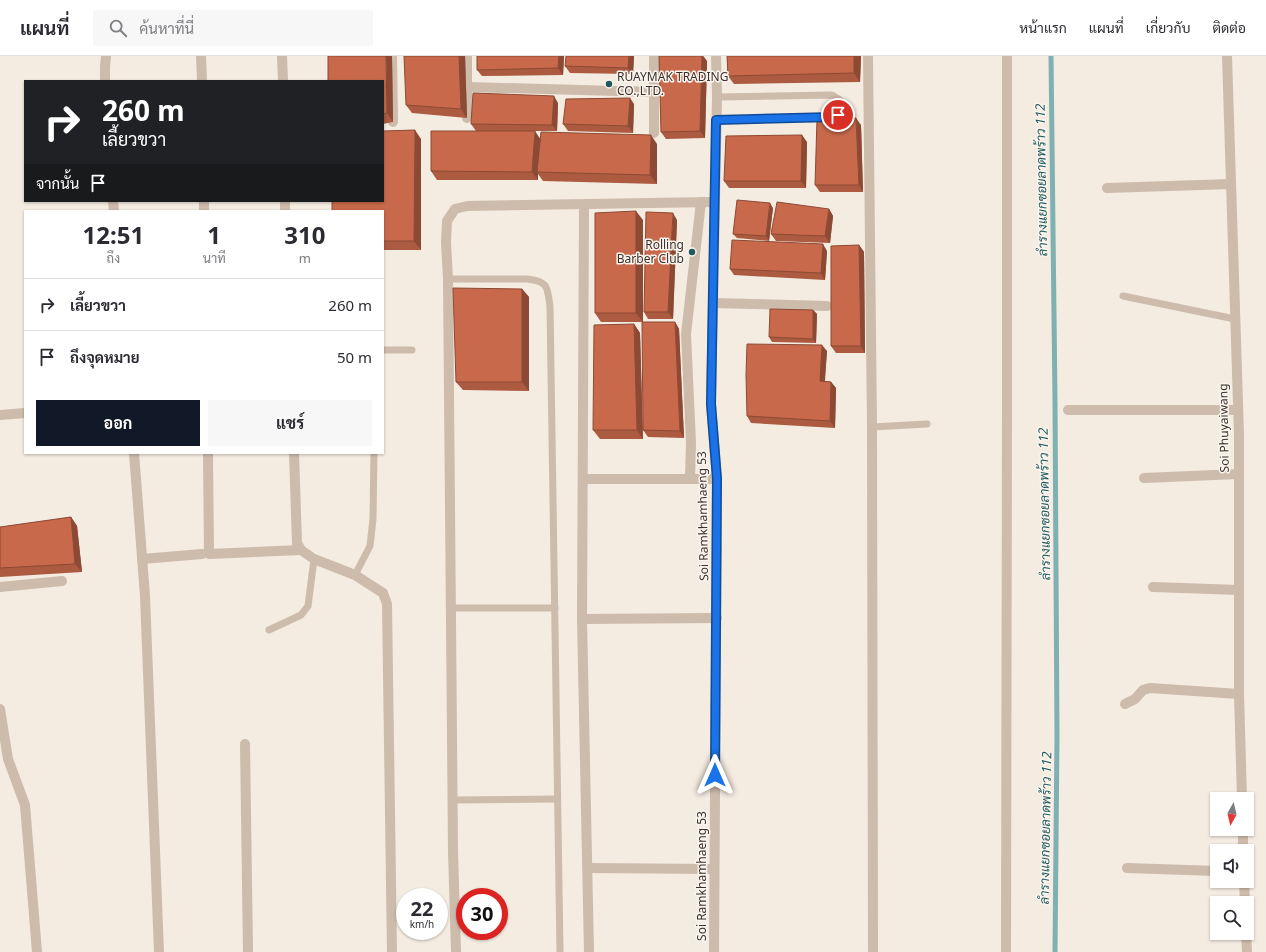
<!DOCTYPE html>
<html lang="th">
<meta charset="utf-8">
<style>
:root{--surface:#fff;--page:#f7f7f7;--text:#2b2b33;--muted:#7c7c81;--line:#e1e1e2;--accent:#111827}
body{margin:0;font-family:"Noto Sans",Sarabun,sans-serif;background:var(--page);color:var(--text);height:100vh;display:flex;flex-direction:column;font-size:15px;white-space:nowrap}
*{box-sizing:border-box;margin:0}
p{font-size:13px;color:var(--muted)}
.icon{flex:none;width:22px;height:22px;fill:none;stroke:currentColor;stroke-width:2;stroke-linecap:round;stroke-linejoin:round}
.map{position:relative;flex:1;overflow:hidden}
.side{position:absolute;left:24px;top:154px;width:360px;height:244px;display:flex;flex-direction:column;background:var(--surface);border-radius:0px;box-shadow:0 1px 3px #0004}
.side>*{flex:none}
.guide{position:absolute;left:24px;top:24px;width:360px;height:122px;border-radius:0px;box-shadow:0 1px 3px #0004;background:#202124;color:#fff;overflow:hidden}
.needle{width:26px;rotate:188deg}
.fabs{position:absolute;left:1210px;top:736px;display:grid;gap:8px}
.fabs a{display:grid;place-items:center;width:44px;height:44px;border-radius:0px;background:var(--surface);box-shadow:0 1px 3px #0004;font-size:20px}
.speed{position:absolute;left:396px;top:832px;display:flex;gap:8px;font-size:20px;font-weight:700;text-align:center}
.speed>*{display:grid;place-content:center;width:52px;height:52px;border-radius:50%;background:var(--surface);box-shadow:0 1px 3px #0004;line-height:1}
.speed small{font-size:10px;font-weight:400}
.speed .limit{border:6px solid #d22;background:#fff;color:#111}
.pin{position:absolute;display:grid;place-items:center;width:34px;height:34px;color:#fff;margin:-17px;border:2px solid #fff;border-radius:50%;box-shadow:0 1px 4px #0007}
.me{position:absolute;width:44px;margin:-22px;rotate:0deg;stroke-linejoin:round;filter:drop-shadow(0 0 3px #0008)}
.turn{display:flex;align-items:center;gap:14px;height:84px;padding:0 12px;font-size:18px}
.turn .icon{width:52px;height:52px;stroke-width:2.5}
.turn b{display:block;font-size:28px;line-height:34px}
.then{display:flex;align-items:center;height:38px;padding:0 12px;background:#0003;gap:8px;font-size:15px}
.eta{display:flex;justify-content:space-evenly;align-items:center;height:68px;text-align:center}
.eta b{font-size:24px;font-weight:700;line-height:28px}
.primary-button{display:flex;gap:8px;margin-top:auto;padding:8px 12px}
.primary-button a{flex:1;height:46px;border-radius:0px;background:var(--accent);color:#fff;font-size:16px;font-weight:700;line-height:46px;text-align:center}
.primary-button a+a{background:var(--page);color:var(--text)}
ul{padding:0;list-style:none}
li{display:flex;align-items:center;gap:12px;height:52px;padding:0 12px;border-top:1px solid var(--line)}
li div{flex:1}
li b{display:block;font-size:15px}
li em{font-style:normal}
header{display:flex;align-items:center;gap:24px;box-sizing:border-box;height:56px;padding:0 20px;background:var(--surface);border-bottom:1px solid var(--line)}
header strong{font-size:19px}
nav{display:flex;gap:22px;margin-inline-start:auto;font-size:14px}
.search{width:280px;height:36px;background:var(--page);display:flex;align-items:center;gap:10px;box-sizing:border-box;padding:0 14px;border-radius:0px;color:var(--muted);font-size:15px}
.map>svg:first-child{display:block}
</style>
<header>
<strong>แผนที่</strong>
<div class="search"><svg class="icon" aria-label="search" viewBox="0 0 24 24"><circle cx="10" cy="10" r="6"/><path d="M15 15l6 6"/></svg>ค้นหาที่นี่</div>
<nav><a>หน้าแรก</a><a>แผนที่</a><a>เกี่ยวกับ</a><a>ติดต่อ</a></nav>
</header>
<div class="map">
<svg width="1266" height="896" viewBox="0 0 1266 896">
<rect width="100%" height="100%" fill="#f4ebe1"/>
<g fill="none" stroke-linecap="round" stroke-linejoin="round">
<polyline stroke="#7fb0b2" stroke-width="5" points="1051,0 1055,345 1057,680 1055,896"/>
<g stroke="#cdbbac" stroke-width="7">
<path d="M 716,64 L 834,61 C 841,57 841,52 840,44 L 832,39 L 717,41"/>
<path d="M 448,223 L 528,223 C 549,226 547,231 550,250 L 560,896"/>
<polyline points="1123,240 1235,263"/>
<polyline points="383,294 412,294"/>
<polyline points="872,371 927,368"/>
<polyline points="355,519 370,490 373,463 374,397"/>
<polyline points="451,552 555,552"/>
<polyline points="269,574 301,559 308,550 314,503"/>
<polyline points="452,744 557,743"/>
</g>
<g stroke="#cdbbac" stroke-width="10">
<polyline points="201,0 202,25"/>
<polyline points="282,0 283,25"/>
<polyline points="392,0 393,66"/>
<polyline points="654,0 654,77"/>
<polyline points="868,0 872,371 873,896"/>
<polyline points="1227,0 1239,379 1239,638 1242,743"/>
<polyline points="105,25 105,11 106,0"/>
<polyline points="468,31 654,36"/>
<polyline points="467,62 467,0"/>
<polyline points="1107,132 1231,128"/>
<polyline points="113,145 114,155"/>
<polyline points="204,145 204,155"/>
<polyline points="285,145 285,155"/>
<polyline points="584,149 582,563 589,896"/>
<polyline points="713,247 827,250"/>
<polyline points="1068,354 1238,354"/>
<polyline points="0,359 25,357"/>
<polyline points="134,397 145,540 159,896"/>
<polyline points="208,397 209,498 301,494"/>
<polyline points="294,397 297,487 301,494 314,503 355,519 383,537 387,548 392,896"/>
<polyline points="1144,422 1238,418"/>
<polyline points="583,423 717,423"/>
<polyline points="690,423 691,387 686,278 701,146"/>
<polyline points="142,503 202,498"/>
<polyline points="0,531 62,525"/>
<polyline points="1153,531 1239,534"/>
<polyline points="582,563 717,562"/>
<polyline points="1125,648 1135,643 1143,634 1150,632 1239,638"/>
<polyline points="0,653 8,703 25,749 37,896"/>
<polyline points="245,688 248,896"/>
<polyline points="1243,773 1243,795"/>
<polyline points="588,812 714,813"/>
<polyline points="1127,812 1217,815"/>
<polyline points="1244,825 1245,847"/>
<polyline points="1246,877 1247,896"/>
<polyline points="456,896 453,795 448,223 446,186 447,165 455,153 467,150 714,146"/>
<polyline points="714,896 717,423 711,348 717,41 716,0"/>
<polyline points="1006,896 1007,356 1007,0"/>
</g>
</g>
<g fill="#ac5a40">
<polygon points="392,0 393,66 383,68 383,25"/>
<polygon points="465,0 467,62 412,57 406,49"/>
<polygon points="477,0 564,0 563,19 482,20 477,14"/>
<polygon points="634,0 633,18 570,17 565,10"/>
<polygon points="659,0 703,0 707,5 705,82 666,83 661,76"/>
<polygon points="727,0 861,0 860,26 734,28 728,20"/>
<polygon points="558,47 557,75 476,75 471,68"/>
<polygon points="634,48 633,77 568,75 563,68"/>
<polygon points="861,69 863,136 820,136 815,129"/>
<polygon points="421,83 421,194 383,194 383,155"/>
<polygon points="540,83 657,88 657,128 543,125 538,118 538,124 437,124 431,115"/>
<polygon points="807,86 806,132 729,132 724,125"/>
<polygon points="773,152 769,185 737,182 733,178"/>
<polygon points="829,153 833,160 830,187 776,185 771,178"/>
<polygon points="643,164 643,266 601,266 595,257"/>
<polygon points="677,164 673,263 648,263 644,256"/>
<polygon points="859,189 864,196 865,297 836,297 831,290"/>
<polygon points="827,195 825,224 734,219 730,213"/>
<polygon points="522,233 529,241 529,335 463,334 456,326"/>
<polygon points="813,254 817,258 816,287 772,286 769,281"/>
<polygon points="675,266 679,273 684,382 648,381 643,374"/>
<polygon points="634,268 640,277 643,383 600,383 593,374"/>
<polygon points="827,295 825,325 831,326 836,332 835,372 751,367 747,360"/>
<polygon points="71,461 77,470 82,516 0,521 0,471"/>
</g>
<g fill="#8c4a34">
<polygon points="386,0 392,0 393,66 387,57"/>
<polygon points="459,0 465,0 467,62 461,53"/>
<polygon points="559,0 564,0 563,19 558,12"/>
<polygon points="629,0 634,0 633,18 628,12"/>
<polygon points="702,0 703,0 707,5 705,82 700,75"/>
<polygon points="854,0 861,0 860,26 854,17"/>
<polygon points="554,40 558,47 557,75 552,69"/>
<polygon points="630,42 634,48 633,77 628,70"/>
<polygon points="856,62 861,69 863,136 859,129"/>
<polygon points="415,74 421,83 421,194 414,185"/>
<polygon points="535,75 541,84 537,116 538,118 538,124 532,116"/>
<polygon points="651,79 657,88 657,128 650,119"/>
<polygon points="802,79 807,86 806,132 801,125"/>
<polygon points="770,147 773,152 769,185 766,180"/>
<polygon points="829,153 833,160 830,187 825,180"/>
<polygon points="636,155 643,164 643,266 636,257"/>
<polygon points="673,157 677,164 673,263 668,256"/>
<polygon points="823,188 827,195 825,224 821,217"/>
<polygon points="859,189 864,196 865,297 861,290"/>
<polygon points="522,233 529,241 529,335 522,326"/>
<polygon points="813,254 817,258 816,287 813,283"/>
<polygon points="675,266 679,273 684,382 680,375"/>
<polygon points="634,268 640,277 643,383 637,374"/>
<polygon points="822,289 827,295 824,332 820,325"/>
<polygon points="831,326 836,332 835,372 830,365"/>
<polygon points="71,461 77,470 82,516 75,508"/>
</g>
<g fill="#c8694b" stroke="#8c4a34">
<polygon points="328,0 386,0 387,57 383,58 383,25 328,25"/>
<polygon points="404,0 459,0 461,53 406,49"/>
<polygon points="477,0 559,0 558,12 477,14"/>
<polygon points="566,0 629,0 628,12 565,10"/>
<polygon points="659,0 702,0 700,75 661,76"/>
<polygon points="727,0 854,0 854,17 728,20"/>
<polygon points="473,37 554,40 552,69 471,68"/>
<polygon points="630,42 628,70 563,68 566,43"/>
<polygon points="856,62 859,129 815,129 817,63"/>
<polygon points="415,74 414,185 383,185 383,155 332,155 332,145 383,145 383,75"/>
<polygon points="431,75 535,75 532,116 431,115"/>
<polygon points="541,76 651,79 650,119 537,116"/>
<polygon points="802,79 801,125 724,125 726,80"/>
<polygon points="737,144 770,147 766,180 733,178"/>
<polygon points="777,146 829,153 825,180 771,178"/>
<polygon points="636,155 636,257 595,257 595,157"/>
<polygon points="646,156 673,157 668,256 644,256"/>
<polygon points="732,184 823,188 821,217 730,213"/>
<polygon points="859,189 861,290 831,290 831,190"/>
<polygon points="453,232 522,233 522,326 456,326"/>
<polygon points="770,253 813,254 813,283 769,281"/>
<polygon points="642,266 675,266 680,375 643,374"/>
<polygon points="634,268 637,374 593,374 594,269"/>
<polygon points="747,288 822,289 820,325 831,326 830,365 747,360 746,319"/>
<polygon points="71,461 75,508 0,512 0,471"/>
</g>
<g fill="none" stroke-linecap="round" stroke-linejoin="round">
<g stroke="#114b97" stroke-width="10">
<polyline id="route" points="715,719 717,423 711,348 716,64 834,61 838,59"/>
</g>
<use href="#route" stroke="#1a73e8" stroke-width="7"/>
</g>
<g fill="#1f5a5e" stroke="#fbf5ee" stroke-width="1.5">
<circle cx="609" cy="28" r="4"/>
<circle cx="692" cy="196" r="4"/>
</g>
<g text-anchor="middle" stroke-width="3" stroke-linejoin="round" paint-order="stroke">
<g font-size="12" fill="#3b302b" stroke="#fbf5ee" text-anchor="start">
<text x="617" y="25">RUAYMAK TRADING<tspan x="617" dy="14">CO.,LTD.</tspan></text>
<text x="684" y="193" text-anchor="end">Rolling<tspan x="684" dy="14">Barber Club</tspan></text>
</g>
<g font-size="12" fill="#3b302b" stroke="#fbf5ee">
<text transform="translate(1224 372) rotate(-91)" y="4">Soi Phuyaiwang</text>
<text transform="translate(703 460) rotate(-91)" y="4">Soi Ramkhamhaeng 53</text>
<text transform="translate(702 820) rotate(-90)" y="4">Soi Ramkhamhaeng 53</text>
</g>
<g font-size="13" font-style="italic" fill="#1f5a5e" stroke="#fbf5ee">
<text transform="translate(1041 124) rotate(-91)" y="5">ลำรางแยกซอยลาดพร้าว 112</text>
<text transform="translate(1044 448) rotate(-91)" y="5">ลำรางแยกซอยลาดพร้าว 112</text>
<text transform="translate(1045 772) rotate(-89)" y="5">ลำรางแยกซอยลาดพร้าว 112</text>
</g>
</g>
</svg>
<div class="fabs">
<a><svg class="needle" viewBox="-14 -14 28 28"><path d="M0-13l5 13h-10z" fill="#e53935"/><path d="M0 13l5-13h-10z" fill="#7c7c81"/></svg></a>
<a><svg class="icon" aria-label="sound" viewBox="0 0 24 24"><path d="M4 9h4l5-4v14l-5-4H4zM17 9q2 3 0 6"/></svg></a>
<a><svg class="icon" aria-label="search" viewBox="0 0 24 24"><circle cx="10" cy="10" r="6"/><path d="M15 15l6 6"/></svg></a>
</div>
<div class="speed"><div>22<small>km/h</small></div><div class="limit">30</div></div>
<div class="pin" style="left:838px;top:59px;background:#d93025"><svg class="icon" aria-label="arrive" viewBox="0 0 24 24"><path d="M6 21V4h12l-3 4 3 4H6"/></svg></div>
<svg class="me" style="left:715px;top:719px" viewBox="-20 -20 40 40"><path d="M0-17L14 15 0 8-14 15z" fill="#1a73e8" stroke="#fff" stroke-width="4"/></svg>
<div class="guide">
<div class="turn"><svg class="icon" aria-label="right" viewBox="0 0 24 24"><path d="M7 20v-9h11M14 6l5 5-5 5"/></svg><div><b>260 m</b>เลี้ยวขวา</div></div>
<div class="then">จากนั้น<svg class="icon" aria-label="arrive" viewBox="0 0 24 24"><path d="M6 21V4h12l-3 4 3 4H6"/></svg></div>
</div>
<section class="side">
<div class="eta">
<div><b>12:51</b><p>ถึง</p></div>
<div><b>1</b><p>นาที</p></div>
<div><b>310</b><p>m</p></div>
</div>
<ul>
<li><svg class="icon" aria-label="right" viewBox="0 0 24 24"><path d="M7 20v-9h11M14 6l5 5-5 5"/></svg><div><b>เลี้ยวขวา</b></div><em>260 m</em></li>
<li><svg class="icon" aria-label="arrive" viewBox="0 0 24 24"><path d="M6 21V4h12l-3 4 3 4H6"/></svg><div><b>ถึงจุดหมาย</b></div><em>50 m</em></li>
</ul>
<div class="primary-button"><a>ออก</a><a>แชร์</a></div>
</section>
</div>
